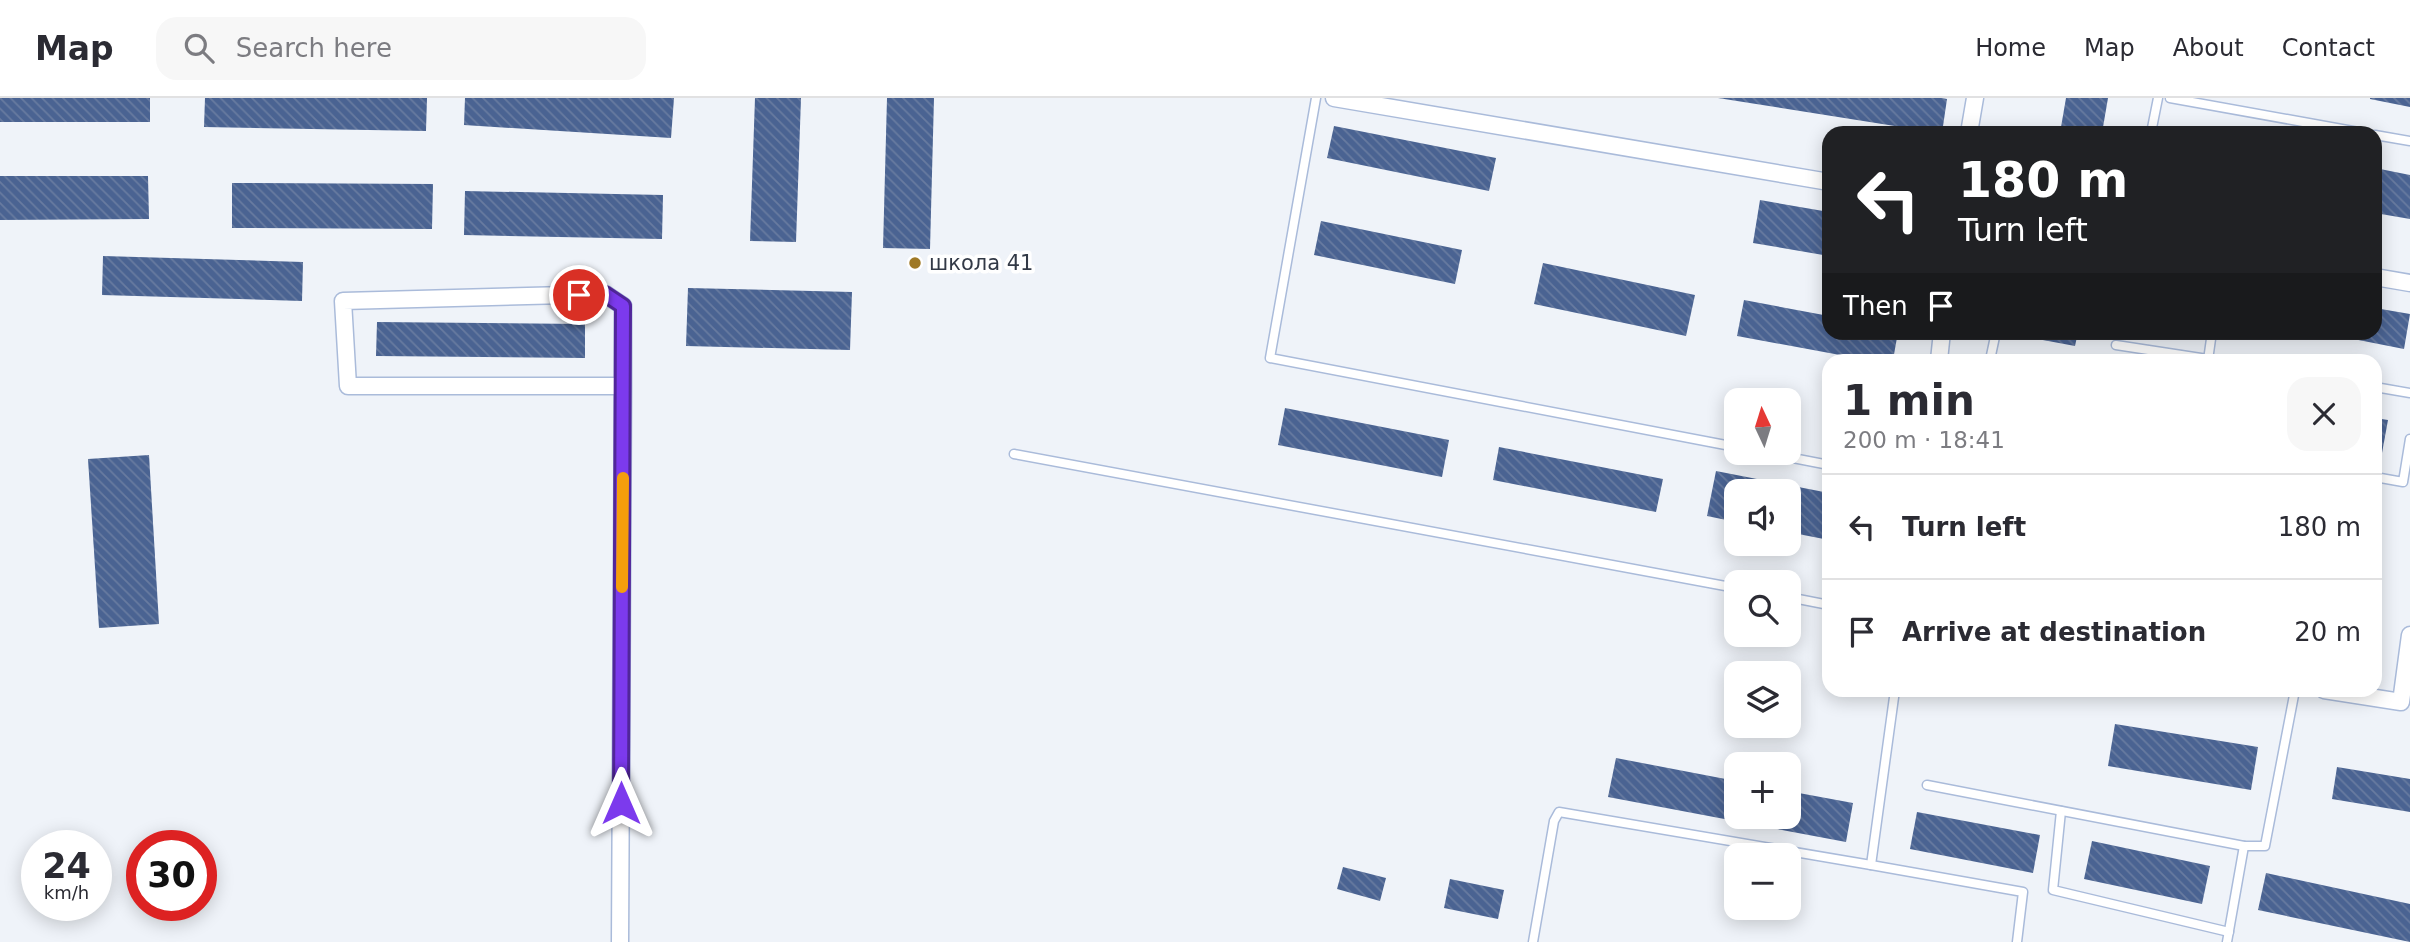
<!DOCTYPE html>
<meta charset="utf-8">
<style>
:root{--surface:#fff;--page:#f7f7f7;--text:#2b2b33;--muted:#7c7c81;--line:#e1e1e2}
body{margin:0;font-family:"DejaVu Sans",sans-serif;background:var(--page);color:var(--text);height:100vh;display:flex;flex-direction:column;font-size:26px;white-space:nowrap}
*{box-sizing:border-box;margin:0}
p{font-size:23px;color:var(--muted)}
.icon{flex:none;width:38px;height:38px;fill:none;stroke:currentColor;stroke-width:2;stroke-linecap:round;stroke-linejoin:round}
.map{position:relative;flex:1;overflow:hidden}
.sheet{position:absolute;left:1822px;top:256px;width:560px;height:343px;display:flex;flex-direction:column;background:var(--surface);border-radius:21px;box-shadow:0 4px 18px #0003}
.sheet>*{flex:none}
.guide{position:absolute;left:1822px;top:28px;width:560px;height:214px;border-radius:21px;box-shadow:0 4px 18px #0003;background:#202124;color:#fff;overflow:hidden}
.needle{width:46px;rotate:356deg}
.controls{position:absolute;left:1724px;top:290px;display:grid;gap:14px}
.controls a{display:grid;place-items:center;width:77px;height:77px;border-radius:14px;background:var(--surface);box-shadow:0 4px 18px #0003;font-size:35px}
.speed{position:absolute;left:21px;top:732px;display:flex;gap:14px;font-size:35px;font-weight:700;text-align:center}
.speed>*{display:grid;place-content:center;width:91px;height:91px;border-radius:50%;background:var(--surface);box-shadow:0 4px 18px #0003;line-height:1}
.speed small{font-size:18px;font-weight:400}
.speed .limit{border:10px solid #d22;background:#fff;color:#111}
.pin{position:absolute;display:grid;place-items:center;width:60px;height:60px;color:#fff;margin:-30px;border:4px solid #fff;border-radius:50%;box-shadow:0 2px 7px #0007}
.me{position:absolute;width:77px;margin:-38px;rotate:0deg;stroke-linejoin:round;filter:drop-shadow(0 0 5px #0008)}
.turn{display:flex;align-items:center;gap:24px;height:147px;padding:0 21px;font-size:32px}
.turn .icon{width:91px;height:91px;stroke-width:2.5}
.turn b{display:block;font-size:49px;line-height:60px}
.then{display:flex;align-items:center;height:66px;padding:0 21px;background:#0003;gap:14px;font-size:26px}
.round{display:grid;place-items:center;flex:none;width:74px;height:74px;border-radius:21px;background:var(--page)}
.headline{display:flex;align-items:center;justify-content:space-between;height:119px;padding:0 21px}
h1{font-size:42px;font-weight:700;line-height:52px}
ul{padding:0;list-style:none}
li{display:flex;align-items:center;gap:21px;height:105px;padding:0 21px;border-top:2px solid var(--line)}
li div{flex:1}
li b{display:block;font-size:26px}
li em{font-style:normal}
header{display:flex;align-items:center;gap:42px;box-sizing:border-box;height:98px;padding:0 35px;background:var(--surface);border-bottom:2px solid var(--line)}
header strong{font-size:33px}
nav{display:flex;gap:38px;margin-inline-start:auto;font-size:24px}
.search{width:490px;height:63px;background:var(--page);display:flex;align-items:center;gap:18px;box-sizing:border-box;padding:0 24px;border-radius:21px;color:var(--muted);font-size:26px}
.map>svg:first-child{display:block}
</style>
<header>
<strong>Map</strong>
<div class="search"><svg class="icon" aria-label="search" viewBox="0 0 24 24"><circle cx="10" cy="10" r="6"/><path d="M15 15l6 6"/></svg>Search here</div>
<nav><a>Home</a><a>Map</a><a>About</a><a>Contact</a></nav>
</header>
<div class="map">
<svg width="2410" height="844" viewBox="0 0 2410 844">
<defs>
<pattern id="building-back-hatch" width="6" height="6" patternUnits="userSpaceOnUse" patternTransform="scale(1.75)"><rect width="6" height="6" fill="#4a6392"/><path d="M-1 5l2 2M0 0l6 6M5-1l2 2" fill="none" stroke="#687ba0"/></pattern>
</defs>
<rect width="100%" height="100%" fill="#eff3f9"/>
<g fill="url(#building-back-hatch)">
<rect x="0" y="0" width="150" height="24"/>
<polygon points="205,0 427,0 426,33 204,29"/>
<polygon points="465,0 674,0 671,40 464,27"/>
<polygon points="755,0 801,0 796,144 750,143"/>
<polygon points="887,0 934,0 930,151 883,150"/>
<polygon points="1718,0 1942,0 1947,1 1942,35 1939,35"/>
<polygon points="2066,0 2108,0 2102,35 2060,35"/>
<polygon points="2370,0 2410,0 2410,9 2370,1"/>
<polygon points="1334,28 1496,60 1489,93 1327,60"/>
<polygon points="2375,70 2410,77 2410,121 2375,115"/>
<polygon points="0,78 148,78 149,121 0,122"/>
<polygon points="232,85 433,86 432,131 232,130"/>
<polygon points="465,93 663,97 662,141 464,137"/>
<polygon points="1760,102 1829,114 1829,158 1753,145"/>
<polygon points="1321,123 1462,152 1455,186 1314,157"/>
<polygon points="103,158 303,164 302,203 102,197"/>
<polygon points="1543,165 1695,197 1686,238 1534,206"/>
<polygon points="688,190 852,194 850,252 686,248"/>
<polygon points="1744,202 1829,218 1829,234 1898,234 1893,262 1867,262 1737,238"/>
<polygon points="2375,210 2410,216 2404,251 2328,236 2375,234"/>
<polygon points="377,224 585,226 585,260 376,258"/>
<polygon points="2028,234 2078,234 2075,248 2027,239"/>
<polygon points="1285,310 1449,342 1442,379 1278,347"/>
<polygon points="2375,320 2388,322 2382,355 2375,354"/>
<polygon points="1499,349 1663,381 1656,414 1493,382"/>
<polygon points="149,357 159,526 99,530 88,361"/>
<polygon points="1716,373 1829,395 1829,442 1788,434 1788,394 1736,394 1736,424 1707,418"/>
<polygon points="2115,626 2258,649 2251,692 2108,668"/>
<polygon points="1616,660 1736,683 1736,719 1788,719 1788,693 1853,705 1846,744 1608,699"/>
<polygon points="2337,669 2410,681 2410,714 2332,701"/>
<polygon points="1917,714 2040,737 2033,775 1910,751"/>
<polygon points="2092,743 2210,768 2202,806 2084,781"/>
<polygon points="1343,769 1386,780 1380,803 1337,791"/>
<polygon points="2266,775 2410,806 2410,844 2258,812"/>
<polygon points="1450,781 1504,792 1498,821 1444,810"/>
</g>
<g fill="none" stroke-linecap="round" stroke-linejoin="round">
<g stroke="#aabbda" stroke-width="11">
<g id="service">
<polyline points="1316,0 1270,260 1736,349"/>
<polyline points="2170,0 2364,35"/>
<polyline points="2151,35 2158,0"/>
<polyline points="2375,37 2410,43"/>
<polyline points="2116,247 2214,262"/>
<polyline points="1990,262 1996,234"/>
<polyline points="2208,262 2212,234"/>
<polyline points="2375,289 2410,295"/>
<polyline points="1767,355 1829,367"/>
<polyline points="1014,356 1736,490"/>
<polyline points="2375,379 2403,384 2410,341"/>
<polyline points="1788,499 1829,507"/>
<polyline points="1895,592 1871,767 2023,794 2017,844"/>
<polyline points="1927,687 2244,748"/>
<polyline points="2061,713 2053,792 2229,834"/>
<polyline points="1533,844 1554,723 1559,714 1871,767"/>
<polyline points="2227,844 2244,748 2265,748 2295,592"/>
</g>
</g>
<g stroke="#aabbda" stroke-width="19">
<g id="minor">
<polyline points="1334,0 1829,84"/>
<polyline points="1969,35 1975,0"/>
<polyline points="2375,179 2410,185"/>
<polyline points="1939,262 1942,234"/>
<polyline points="2324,592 2401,604 2410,537"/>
<polyline points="620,844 623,288 623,208 605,196 343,203 348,288 623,288"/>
</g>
</g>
<use href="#service" stroke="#fff" stroke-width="8"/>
<use href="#minor" stroke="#fff" stroke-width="16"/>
</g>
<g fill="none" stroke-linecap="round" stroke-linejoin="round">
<g stroke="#51269a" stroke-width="18">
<polyline id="route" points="579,197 605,196 623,208 621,705"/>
</g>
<use href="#route" stroke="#7c3aed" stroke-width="12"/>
<polyline stroke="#f59e0b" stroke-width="12" points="622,489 623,380"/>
</g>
<circle fill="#9f7926" stroke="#fff" stroke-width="2.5" cx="915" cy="165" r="7"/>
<g text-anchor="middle" stroke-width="7" stroke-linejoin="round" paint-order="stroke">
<g font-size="21" fill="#323946" stroke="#fff" text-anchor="start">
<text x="929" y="172">школа 41</text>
</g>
</g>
</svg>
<div class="controls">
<a><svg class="needle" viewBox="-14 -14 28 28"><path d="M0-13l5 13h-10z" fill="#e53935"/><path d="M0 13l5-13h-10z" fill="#7c7c81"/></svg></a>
<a><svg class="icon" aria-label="sound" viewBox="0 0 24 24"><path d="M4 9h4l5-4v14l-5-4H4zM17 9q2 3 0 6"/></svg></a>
<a><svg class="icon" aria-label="search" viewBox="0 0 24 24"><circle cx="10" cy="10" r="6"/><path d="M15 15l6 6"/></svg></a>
<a><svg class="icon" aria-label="layers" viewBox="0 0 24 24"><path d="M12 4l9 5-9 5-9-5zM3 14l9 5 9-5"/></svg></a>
<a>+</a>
<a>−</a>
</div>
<div class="speed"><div>24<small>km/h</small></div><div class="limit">30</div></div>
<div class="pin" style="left:579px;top:197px;background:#d93025"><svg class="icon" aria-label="arrive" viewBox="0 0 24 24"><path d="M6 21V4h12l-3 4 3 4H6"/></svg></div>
<svg class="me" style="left:621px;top:705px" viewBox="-20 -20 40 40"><path d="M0-17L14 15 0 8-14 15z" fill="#7c3aed" stroke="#fff" stroke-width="4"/></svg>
<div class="guide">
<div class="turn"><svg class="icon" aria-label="left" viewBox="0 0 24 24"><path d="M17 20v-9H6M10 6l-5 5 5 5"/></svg><div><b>180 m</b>Turn left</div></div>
<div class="then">Then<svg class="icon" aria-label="arrive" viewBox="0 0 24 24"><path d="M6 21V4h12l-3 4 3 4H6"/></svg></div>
</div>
<section class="sheet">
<div class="headline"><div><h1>1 min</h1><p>200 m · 18:41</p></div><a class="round"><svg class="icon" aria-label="close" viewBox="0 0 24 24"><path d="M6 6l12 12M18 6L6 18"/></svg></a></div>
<ul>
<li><svg class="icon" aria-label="left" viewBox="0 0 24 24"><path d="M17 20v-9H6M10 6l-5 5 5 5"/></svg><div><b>Turn left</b></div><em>180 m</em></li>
<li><svg class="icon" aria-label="arrive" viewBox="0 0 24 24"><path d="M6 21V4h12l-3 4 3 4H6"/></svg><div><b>Arrive at destination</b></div><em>20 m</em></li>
</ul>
</section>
</div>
